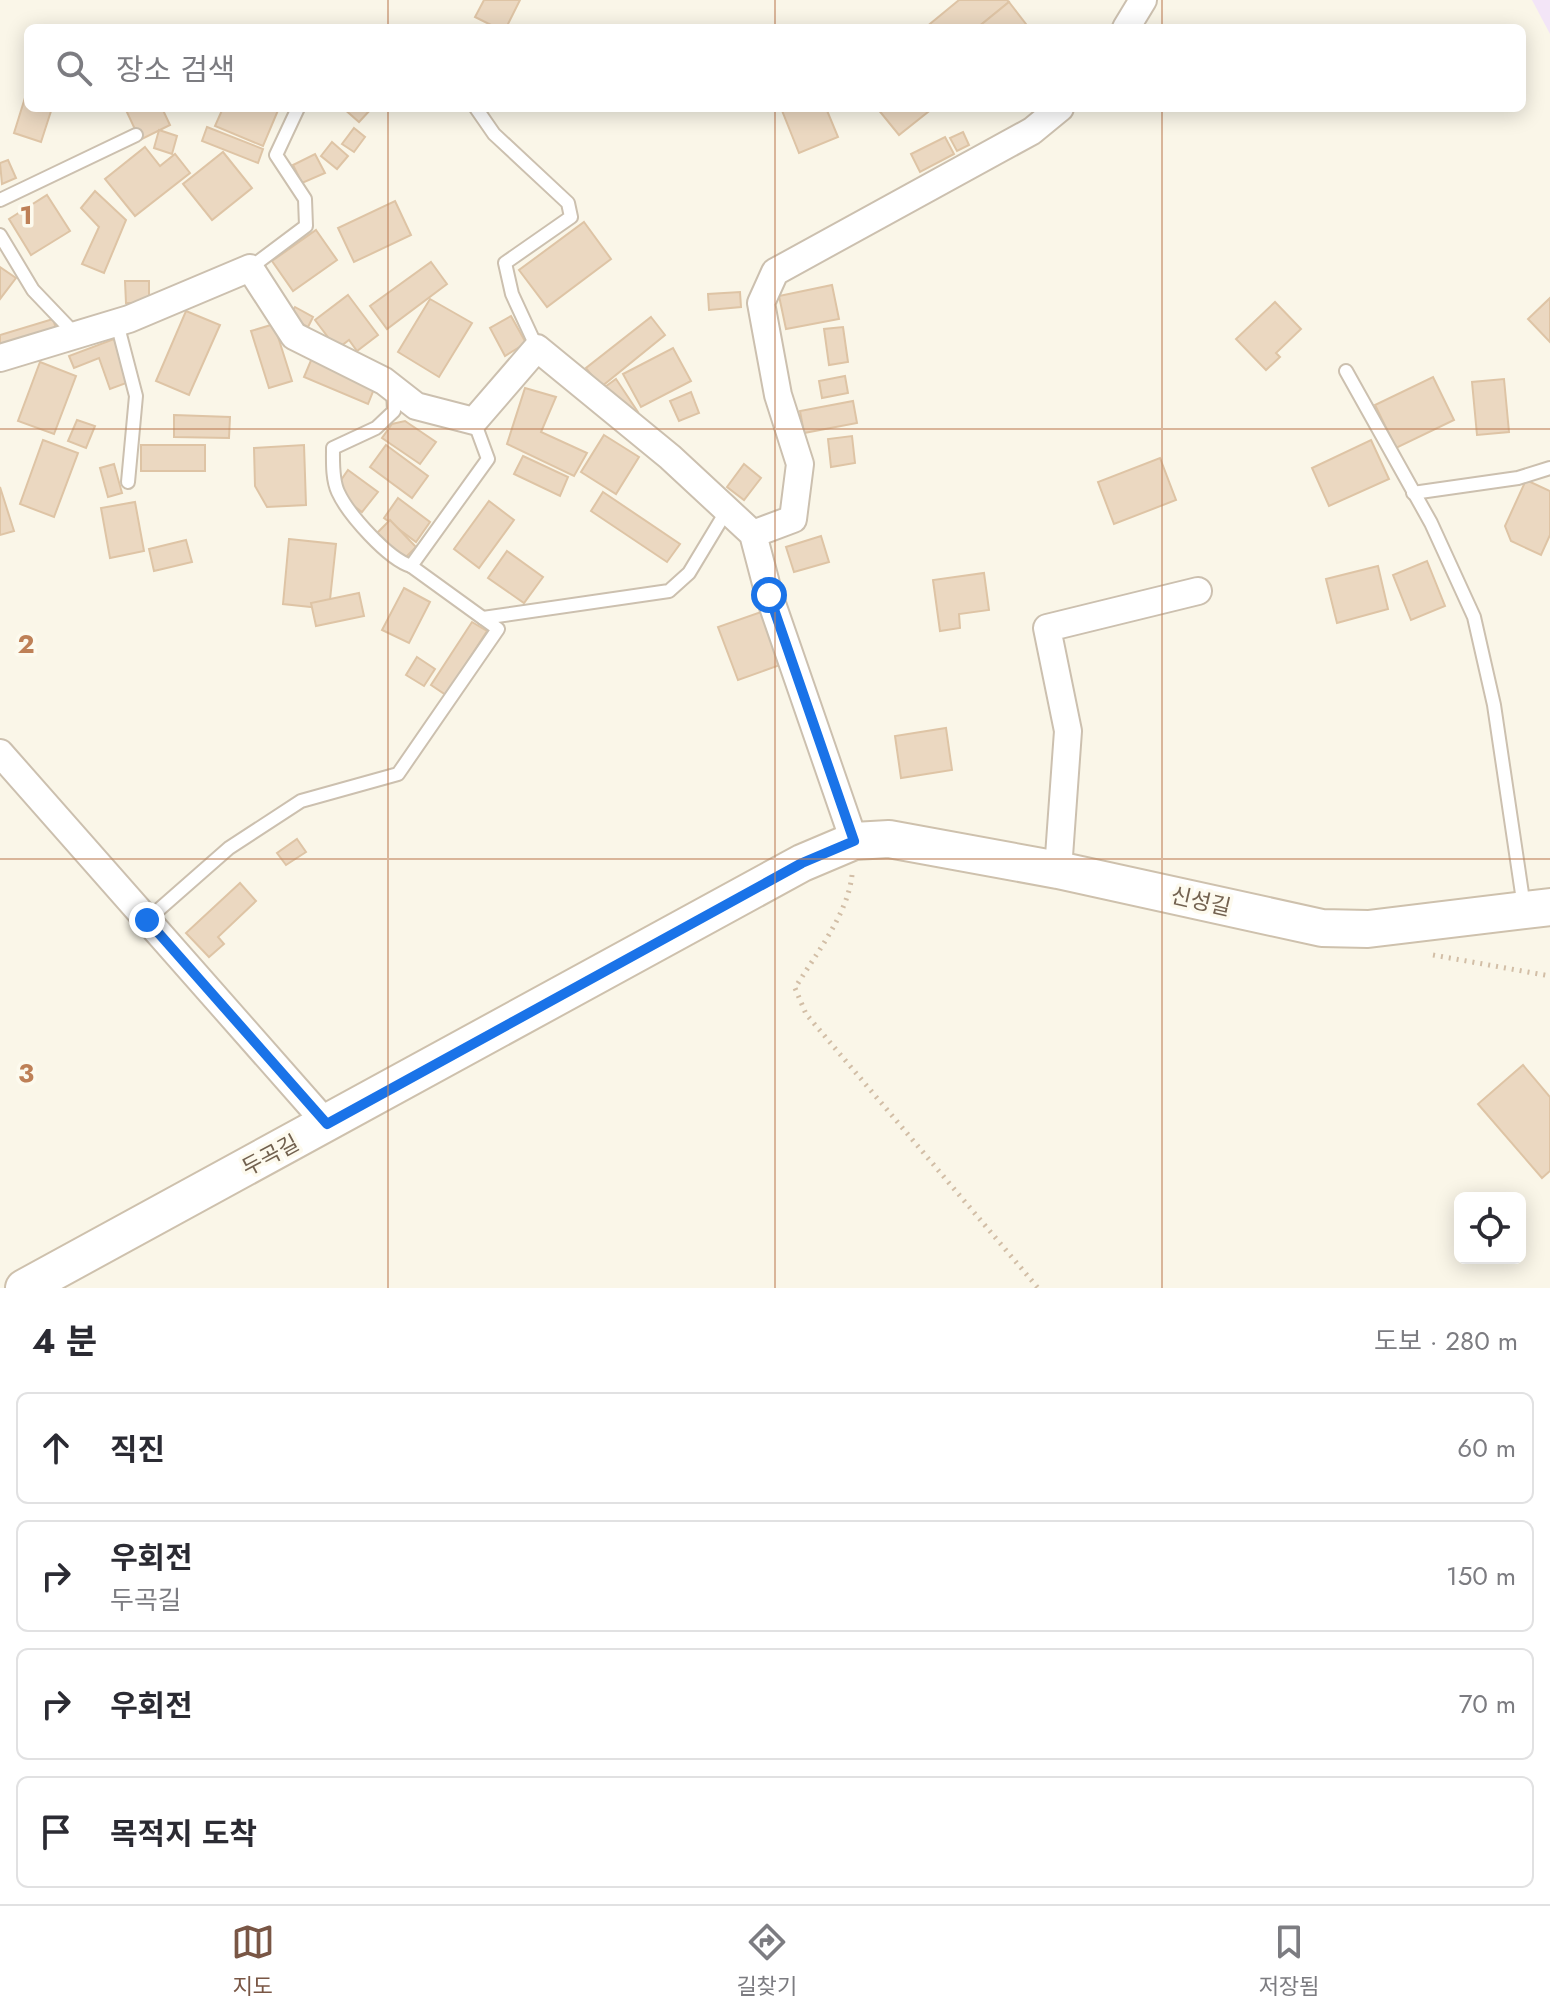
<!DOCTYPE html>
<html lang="ko">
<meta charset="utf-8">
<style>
body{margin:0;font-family:Jost,"Noto Sans KR",sans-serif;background:#f7f7f7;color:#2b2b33}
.controls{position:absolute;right:24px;bottom:24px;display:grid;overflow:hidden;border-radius:12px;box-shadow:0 4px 20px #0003}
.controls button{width:72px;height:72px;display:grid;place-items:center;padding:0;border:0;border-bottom:2px solid #e1e1e2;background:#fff;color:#2b2b33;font:40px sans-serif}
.stop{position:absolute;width:24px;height:24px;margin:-18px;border:6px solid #1a73e8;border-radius:50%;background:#fff}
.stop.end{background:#1a73e8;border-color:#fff;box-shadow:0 2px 8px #0008}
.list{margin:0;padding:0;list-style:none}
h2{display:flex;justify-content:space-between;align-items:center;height:104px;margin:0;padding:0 32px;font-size:34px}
h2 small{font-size:26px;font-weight:400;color:#7c7c81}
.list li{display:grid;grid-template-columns:52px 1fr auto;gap:24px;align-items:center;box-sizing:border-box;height:112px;margin:0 16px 16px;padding:0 16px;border:2px solid #e1e1e2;border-radius:12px}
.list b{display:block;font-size:30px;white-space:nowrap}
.list p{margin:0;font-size:26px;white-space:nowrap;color:#7c7c81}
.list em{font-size:26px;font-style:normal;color:#7c7c81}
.icon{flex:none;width:44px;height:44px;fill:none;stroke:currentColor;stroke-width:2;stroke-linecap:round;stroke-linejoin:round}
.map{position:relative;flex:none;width:1550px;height:1288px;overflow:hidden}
.search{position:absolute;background:#fff;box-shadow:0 4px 20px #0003;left:24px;right:24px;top:24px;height:88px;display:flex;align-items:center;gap:20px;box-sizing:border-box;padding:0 28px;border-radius:12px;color:#7c7c81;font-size:30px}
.sheet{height:616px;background:#fff}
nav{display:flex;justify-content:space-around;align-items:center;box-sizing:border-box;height:112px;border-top:2px solid #e1e1e2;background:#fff;font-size:22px;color:#7c7c81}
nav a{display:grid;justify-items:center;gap:4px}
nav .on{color:#795645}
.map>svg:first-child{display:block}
</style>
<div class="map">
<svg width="1550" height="1288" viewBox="0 0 1550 1288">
<rect width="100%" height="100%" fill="#faf6e8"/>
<path fill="#f3e5f7" d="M 1532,0 L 1550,0 L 1550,34 Z"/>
<g fill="#ebd8c1" stroke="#dec4a5" stroke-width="2">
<path d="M 484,0 L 520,0 L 506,28 L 497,28 L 475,17 Z"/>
<path d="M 959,0 L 1007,0 L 1009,2 L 977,28 L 925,28 Z"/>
<path d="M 1009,2 L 1029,28 L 977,28 Z"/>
<path d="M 28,88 L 28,108 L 52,108 L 41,142 L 14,133 Z"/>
<path d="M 125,108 L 162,108 L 170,125 L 140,140 Z"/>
<path d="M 223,108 L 279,108 L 263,146 L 215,126 Z"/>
<path d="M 343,108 L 372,108 L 359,122 Z"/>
<path d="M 781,108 L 826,108 L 838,137 L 799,153 Z"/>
<path d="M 877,108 L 933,108 L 899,135 Z"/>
<path d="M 207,127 L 263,149 L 258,163 L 202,141 Z"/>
<path d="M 354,128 L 365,137 L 354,152 L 342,144 Z"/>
<path d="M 159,130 L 177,136 L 172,154 L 154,148 Z"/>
<path d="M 963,132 L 969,145 L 957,151 L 950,138 Z"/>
<path d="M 945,137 L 954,154 L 920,172 L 911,154 Z"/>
<path d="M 332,142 L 348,156 L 337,169 L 321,156 Z"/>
<path d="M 145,147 L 160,166 L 175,154 L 190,173 L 135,216 L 105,179 Z"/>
<path d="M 223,152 L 252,188 L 212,220 L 183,184 Z"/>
<path d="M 315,154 L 325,173 L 302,183 L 293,165 Z"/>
<path d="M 8,160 L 16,178 L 2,184 L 0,163 Z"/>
<path d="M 95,191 L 126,220 L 104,273 L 82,264 L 99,227 L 81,208 Z"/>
<path d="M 47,195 L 70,231 L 31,255 L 9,219 Z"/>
<path d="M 395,201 L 411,235 L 354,262 L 338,228 Z"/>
<path d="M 584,222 L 611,259 L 547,307 L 519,270 Z"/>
<path d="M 316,230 L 337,260 L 293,291 L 272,261 Z"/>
<path d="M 431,262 L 447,284 L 387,329 L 370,306 Z"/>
<path d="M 0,267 L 16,278 L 0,299 Z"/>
<path d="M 125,281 L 149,281 L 149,303 L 126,303 Z"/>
<path d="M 832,285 L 839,319 L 786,329 L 779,296 Z"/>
<path d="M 740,292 L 741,307 L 709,310 L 708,294 Z"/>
<path d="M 348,295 L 378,335 L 357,351 L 349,340 L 337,349 L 315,320 Z"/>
<path d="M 1550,298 L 1550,342 L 1528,319 Z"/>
<path d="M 430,299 L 472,323 L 439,377 L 398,352 Z"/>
<path d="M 1275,302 L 1301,329 L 1276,353 L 1280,357 L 1266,370 L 1236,339 Z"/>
<path d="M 295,307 L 313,317 L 308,327 L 289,316 Z"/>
<path d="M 186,311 L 220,325 L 189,395 L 156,381 Z"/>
<path d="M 511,316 L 526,343 L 505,356 L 490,328 Z"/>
<path d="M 651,317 L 665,335 L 601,387 L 586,368 Z"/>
<path d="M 53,319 L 58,335 L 0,348 L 0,335 Z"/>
<path d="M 274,324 L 292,381 L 269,388 L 251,331 Z"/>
<path d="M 843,327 L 848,362 L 829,365 L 824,329 Z"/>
<path d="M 114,339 L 129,382 L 110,389 L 99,358 L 74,368 L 69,356 Z"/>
<path d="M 673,348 L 691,381 L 641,407 L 623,374 Z"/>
<path d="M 312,358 L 376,384 L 368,404 L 304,377 Z"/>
<path d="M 40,362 L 76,376 L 54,434 L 18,421 Z"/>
<path d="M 845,376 L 848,393 L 822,398 L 819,381 Z"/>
<path d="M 1433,377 L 1454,420 L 1396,448 L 1375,405 Z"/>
<path d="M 616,379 L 638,412 L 630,416 L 602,389 Z"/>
<path d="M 1504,379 L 1509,432 L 1477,435 L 1472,382 Z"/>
<path d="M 525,388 L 556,397 L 541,432 L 587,453 L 574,476 L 507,444 Z"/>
<path d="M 691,392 L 699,413 L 679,421 L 670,401 Z"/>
<path d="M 853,401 L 857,423 L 804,433 L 800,411 Z"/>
<path d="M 174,415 L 230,417 L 229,438 L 174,437 Z"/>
<path d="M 77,420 L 95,426 L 86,448 L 68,441 Z"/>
<path d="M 405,421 L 436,442 L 420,464 L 382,438 L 392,424 Z"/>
<path d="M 604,435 L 639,457 L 616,494 L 581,472 Z"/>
<path d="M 852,436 L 855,463 L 831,467 L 828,439 Z"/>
<path d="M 43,440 L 78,453 L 54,517 L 20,504 Z"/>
<path d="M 1371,440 L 1389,479 L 1329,506 L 1312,468 Z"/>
<rect x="141" y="445" width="64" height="26"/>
<path d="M 304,445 L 306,505 L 267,507 L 255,486 L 254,448 Z"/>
<path d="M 386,445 L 428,476 L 412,498 L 370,467 Z"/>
<path d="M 523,456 L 568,477 L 560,496 L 514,474 Z"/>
<path d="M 1160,458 L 1176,500 L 1114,524 L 1098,482 Z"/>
<path d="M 114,464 L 122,493 L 108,497 L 100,468 Z"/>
<path d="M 744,464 L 761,478 L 744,500 L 727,487 Z"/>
<path d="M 348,470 L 378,492 L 362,512 L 343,498 L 339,483 Z"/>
<path d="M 1526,480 L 1550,491 L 1550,535 L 1541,555 L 1511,541 L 1505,526 Z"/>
<path d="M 0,487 L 14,531 L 0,535 Z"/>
<path d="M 603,492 L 680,544 L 667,562 L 591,511 Z"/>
<path d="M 398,498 L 430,522 L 416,542 L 384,518 Z"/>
<path d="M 489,501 L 514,520 L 479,568 L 454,549 Z"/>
<path d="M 135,502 L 144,551 L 110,558 L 101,508 Z"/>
<path d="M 390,520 L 416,547 L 403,560 L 377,533 Z"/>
<path d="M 821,536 L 829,562 L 794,572 L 786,547 Z"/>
<path d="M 289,539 L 336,544 L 329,609 L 283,604 Z"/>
<path d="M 186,540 L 192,562 L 154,571 L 149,549 Z"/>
<path d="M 507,551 L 543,577 L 524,603 L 488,578 Z"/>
<path d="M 1427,561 L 1445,606 L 1411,620 L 1393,575 Z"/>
<path d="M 1378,566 L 1388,609 L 1337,623 L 1326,579 Z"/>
<path d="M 984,573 L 989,610 L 959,614 L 960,628 L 940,631 L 933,580 Z"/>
<path d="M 404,588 L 430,602 L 409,643 L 382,630 Z"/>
<path d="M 359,593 L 364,616 L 316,626 L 311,603 Z"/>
<path d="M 761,612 L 780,665 L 738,680 L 718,627 Z"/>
<path d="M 472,622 L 487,631 L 446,695 L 431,685 Z"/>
<path d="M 417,657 L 435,669 L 424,686 L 406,675 Z"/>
<path d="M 946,728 L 952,770 L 901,778 L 895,736 Z"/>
<path d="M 297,839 L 306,852 L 286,865 L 277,853 Z"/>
<path d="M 240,883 L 256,901 L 218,937 L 224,944 L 209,957 L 186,933 Z"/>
<path d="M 1523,1065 L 1550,1097 L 1550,1171 L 1542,1178 L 1478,1104 Z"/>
</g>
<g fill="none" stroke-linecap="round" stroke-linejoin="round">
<g stroke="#ccc0af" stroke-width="16">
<g id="lane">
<path d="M 476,108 L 494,134 L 568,203 L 571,217 L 505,263 L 512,294 L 537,348"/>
<path d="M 0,200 L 136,135"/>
<path d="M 0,235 L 33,290 L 76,335"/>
<path d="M 250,268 L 306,226 L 305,199 L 276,155 L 298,108"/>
<path d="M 117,323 L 136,396 L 128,482"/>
<path d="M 1346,371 L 1431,523 L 1474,617 L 1494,705 L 1524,907"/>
<path d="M 393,390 L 394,411 L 376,428 L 333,448 C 333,461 332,479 338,492 C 348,514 388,559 411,566"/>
<path d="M 1413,493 L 1518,478 L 1550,468"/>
<path d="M 483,618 L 669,591 L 689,573 L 727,510"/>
<path d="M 147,920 L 229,848 L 301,801 L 398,774 L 498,629 L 411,566 L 488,459 L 474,421"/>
</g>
</g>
<g stroke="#ccc0af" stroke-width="30">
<g id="street">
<path d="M 1126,28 L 1143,0"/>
<path d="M 0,358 L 129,319 L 250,268 L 294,336 L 384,381 L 416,406 L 474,421 L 537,348 L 670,457 L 753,534 L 769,595 L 854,841"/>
<path d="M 753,534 L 793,519 L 800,464 L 778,395 L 761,303 L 775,272 L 1032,131 L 1060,108"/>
<path d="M 0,753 L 327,1124"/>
<path d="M 1058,870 L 1068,731 L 1047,628 L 1198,591"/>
</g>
</g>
<g stroke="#cec1ad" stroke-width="40">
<path id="secondary" d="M 24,1288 L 802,863 L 854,841 L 889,839 L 1058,870 L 1322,928 L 1368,929 L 1550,907"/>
</g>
<g stroke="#d2bea6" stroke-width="5" stroke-dasharray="2 6" stroke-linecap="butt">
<path d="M 852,875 C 848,914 815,955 795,988 L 806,1014 L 1038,1288"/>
<path d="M 1433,955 L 1550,976"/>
</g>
<use href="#lane" stroke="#fff" stroke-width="12"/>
<use href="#street" stroke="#fff" stroke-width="26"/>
<use href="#secondary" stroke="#fff" stroke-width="36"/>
</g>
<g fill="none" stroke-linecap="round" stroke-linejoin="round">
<path stroke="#1a73e8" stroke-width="10" d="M 147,920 L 327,1124 L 802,863 L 854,841 L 769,595"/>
</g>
<path fill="none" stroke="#be8057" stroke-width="2" stroke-opacity="0.55" d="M 388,0 L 388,28M 775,0 L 775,28M 1162,0 L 1162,28M 388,108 L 388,1288M 775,108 L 775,1288M 1162,108 L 1162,1288M 0,429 L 1550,429M 0,859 L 1550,859"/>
<g text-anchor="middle" stroke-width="7" stroke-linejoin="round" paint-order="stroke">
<g font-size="22" fill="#72614f" stroke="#fdfaee">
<text transform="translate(1201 901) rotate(13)" y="8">신성길</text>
<text transform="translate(270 1155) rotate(-28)" y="8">두곡길</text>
</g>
</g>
<g font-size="26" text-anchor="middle" font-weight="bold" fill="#be8057" stroke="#fdfaee" stroke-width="7" stroke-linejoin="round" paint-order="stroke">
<text x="26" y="224">1</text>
<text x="26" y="653">2</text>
<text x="26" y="1082">3</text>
</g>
</svg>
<div class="controls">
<button><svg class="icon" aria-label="locate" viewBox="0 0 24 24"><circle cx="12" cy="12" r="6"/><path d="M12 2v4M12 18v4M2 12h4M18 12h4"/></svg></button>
</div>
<div class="stop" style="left:769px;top:595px"></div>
<div class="stop end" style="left:147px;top:920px"></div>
<div class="search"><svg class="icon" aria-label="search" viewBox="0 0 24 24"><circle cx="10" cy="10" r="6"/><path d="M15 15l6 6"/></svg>장소 검색</div>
</div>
<section class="sheet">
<h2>4 분<small>도보 · 280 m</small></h2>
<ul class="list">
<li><svg class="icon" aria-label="ahead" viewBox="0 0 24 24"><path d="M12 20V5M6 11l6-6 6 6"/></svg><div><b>직진</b></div><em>60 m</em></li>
<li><svg class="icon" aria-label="right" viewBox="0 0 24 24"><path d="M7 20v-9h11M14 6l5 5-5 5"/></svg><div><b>우회전</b><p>두곡길</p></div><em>150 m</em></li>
<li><svg class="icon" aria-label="right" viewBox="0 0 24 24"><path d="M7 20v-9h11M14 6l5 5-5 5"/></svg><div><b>우회전</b></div><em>70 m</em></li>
<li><svg class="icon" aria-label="arrive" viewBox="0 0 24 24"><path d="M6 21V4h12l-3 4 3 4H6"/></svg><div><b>목적지 도착</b></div></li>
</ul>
</section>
<nav>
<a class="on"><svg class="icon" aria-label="map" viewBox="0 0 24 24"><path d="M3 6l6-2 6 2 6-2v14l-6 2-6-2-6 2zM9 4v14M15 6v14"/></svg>지도</a>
<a><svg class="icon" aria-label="directions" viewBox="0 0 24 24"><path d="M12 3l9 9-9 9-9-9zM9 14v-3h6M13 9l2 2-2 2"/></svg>길찾기</a>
<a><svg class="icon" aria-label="saved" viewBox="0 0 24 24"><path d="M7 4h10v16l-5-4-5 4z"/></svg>저장됨</a>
</nav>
